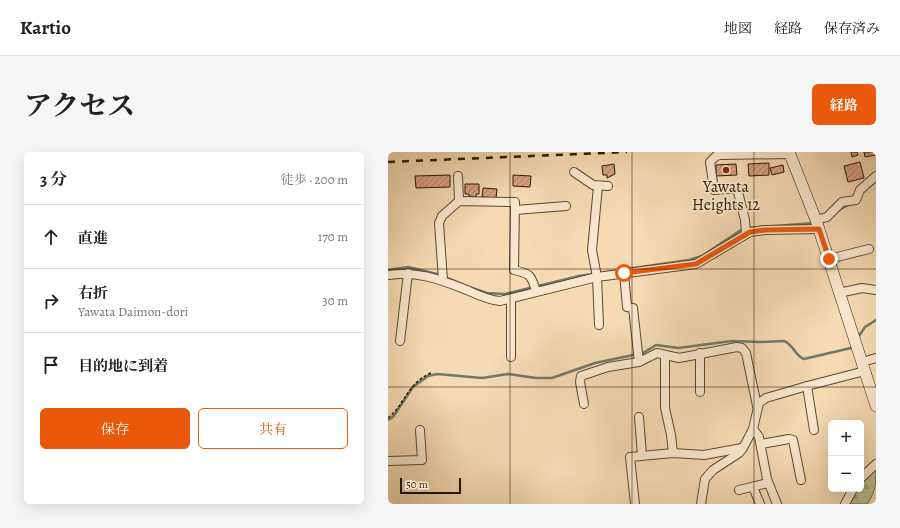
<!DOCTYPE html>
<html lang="ja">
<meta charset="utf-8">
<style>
body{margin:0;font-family:Alegreya,"Noto Serif JP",serif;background:#f6f6f6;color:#202124}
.controls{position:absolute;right:12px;bottom:12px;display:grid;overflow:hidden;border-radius:6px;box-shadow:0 4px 16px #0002}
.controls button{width:36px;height:36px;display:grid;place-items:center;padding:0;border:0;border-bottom:1px solid #e0e0e0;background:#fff;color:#202124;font:20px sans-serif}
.scale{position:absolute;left:12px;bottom:10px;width:61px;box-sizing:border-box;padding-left:4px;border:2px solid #281802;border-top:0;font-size:11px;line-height:14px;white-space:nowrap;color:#281802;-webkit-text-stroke:3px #f8e7ce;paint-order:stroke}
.stop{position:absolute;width:12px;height:12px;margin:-9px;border:3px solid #ea580c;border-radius:50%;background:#fff}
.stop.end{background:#ea580c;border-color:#fff;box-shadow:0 1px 4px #0008}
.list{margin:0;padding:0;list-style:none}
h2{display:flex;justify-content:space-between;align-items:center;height:52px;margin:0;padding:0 16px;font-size:17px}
h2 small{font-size:13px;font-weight:400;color:#757577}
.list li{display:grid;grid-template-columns:26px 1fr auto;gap:12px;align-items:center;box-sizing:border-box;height:64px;padding:0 16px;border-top:1px solid #e0e0e0}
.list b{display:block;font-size:15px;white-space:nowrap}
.list p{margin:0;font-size:13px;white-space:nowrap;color:#757577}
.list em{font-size:13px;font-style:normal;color:#757577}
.actions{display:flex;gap:8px;padding:12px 16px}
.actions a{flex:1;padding:9px 0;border:1px solid #ea580c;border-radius:6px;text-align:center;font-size:14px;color:#ea580c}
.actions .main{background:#ea580c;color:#fff}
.icon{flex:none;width:22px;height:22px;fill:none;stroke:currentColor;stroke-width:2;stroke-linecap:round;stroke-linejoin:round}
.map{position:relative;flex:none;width:488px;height:352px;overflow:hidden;border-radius:6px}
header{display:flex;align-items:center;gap:24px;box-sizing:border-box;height:56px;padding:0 20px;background:#fff;border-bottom:1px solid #e0e0e0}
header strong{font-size:19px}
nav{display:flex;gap:22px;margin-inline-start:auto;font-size:14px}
.intro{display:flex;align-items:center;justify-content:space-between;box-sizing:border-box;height:96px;padding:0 24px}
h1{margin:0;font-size:28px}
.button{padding:10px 18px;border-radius:6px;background:#ea580c;color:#fff;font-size:14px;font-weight:700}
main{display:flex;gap:24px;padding:0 24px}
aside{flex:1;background:#fff;border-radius:6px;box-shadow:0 4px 16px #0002}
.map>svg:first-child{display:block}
</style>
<header>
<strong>Kartio</strong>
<nav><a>地図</a><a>経路</a><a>保存済み</a></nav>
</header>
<div class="intro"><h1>アクセス</h1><a class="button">経路</a></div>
<main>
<aside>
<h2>3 分<small>徒歩 · 200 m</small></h2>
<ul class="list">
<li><svg class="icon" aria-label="ahead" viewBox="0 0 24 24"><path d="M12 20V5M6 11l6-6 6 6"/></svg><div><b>直進</b></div><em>170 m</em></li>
<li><svg class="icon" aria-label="right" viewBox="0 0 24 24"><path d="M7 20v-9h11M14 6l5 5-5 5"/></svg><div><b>右折</b><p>Yawata Daimon-dori</p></div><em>30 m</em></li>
<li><svg class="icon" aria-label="arrive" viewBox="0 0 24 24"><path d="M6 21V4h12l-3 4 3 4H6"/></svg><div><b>目的地に到着</b></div></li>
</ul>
<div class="actions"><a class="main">保存</a><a>共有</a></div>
</aside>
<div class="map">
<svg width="488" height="352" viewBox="0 0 488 352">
<defs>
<pattern id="forest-firs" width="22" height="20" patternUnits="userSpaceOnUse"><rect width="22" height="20" fill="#b9c08f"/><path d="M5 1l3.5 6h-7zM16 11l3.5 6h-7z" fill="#9fa47a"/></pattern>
<pattern id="building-hatch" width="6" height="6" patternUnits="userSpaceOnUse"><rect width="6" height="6" fill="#daa182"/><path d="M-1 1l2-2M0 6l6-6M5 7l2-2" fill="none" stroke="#b18268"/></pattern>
</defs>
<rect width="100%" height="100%" fill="#f5dab3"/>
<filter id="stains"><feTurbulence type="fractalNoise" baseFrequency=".005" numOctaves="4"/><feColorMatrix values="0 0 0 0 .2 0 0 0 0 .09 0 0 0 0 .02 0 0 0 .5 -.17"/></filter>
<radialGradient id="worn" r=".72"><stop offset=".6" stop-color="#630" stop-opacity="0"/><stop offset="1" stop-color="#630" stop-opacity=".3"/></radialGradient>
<path fill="url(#forest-firs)" stroke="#706c48" d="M 488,315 C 488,332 488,339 479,352 L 460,352 L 469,337 L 473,337 L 473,331 Z"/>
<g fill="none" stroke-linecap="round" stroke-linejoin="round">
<g stroke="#6e7a69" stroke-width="2.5">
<path d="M 451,58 L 460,53"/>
<path d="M 360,76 L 426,71"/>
<path d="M 0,118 L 20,115 L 53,123"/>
<path d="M 57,125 L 71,131"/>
<path d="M 81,135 L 99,141 L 117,142 L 191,124 L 301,108 L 314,104 L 353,78"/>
<path d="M 469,187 L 477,175 L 488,168"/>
<path d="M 0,268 L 5,265 L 25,235 L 40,224 L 49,222 L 94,226 L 120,222 L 148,226 L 164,226 L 207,211 L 255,201 L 268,193 L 290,196 L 344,189 L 373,190 L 396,189 C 405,192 407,204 416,207 L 463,196 L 465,192"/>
</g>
</g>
<g fill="url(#building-hatch)" stroke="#281802">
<path d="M 463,0 L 469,0 L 470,3 L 464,5 Z"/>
<path d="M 476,0 L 487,0 L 488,3 L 477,5 Z"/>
<path d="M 472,10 L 476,26 L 460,30 L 456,14 Z"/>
<path d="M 381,11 L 381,23 L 361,24 L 360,12 Z"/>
<path d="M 226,12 L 227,22 L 219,26 L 219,23 L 215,23 L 214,14 Z"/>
<path d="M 348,12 L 349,23 L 328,24 L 328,13 Z"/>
<path d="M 395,13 L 396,20 L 384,23 L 382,16 Z"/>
<path d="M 62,23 L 62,35 L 28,36 L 27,24 Z"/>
<path d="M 125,23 L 143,24 L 142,35 L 125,34 Z"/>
<path d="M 77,32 L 91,32 L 91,42 L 88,42 L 88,45 L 81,44 L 81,42 L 77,42 Z"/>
<path d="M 95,36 L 109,37 L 108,46 L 94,45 Z"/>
</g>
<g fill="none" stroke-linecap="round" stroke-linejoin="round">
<g stroke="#5b482e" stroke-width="10">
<g id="street">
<path d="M 186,20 L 205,33 L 220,34"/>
<path d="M 70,24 L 71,49"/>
<path d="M 210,34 L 204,98 L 209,125 L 211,173"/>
<path d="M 127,58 L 178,54"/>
<path d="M 428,68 L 439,65 L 454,50 L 468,48 L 472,38 L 488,24"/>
<path d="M 358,82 L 357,68 L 349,36 L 326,38 L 322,10 L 328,4 L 332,3 L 402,2"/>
<path d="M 441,107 L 481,97"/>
<path d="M 236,121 L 239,155 L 245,156 L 251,210"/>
<path d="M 0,123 C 31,119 50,127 79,138 C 90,143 100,148 112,149 L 209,125 L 308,112 L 362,80 L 377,78 L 431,77"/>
<path d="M 55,128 L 51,71 L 54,64 L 71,49 L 127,50 L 126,118 C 143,122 143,123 148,139"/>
<path d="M 451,141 L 474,136 L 488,138"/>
<path d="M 12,189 L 20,121"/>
<path d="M 312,201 L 312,240"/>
<path d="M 277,203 L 277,256 L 283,283 L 285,301"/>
<path d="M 123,205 L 123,148"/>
<path d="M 474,210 L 488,206"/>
<path d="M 419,234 L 426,278"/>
<path d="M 196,252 L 192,230 L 193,224 L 220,215 L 251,210 L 269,201 L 291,206 L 349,195 L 354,196 L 358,201 L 369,254"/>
<path d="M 251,265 L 254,304"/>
<path d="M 365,277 L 371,285 L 379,327 L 389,352"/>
<path d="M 373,292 L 401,287 L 405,288 L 413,328"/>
<path d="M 0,309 L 34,308 L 32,278"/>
<path d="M 473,326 L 488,312"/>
<path d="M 365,335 L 372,352"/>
<path d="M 351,338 L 380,331"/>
<path d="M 247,352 L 242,305 L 285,301 L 316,303 L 354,296"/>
<path d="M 313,352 L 317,327 L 325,318 L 351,301 L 355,296 L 365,277 L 371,251 L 378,246 L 419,234 L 477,219"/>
<path d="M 457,352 L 465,337"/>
</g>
</g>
<g stroke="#281802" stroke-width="12">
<path id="secondary" d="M 401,0 L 428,68 L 488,254"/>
</g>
<path stroke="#281802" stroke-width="1.5" stroke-dasharray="3 2" stroke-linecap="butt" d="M 0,266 C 18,252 17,233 43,221"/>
<use href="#street" stroke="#f8e7ce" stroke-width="8"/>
<use href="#secondary" stroke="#f8e7ce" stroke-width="11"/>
<path stroke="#281802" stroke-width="2.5" stroke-dasharray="7 7" stroke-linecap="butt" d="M 0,10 L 239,0"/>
</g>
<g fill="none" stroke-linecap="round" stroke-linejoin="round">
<path stroke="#ea580c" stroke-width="5" d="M 236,121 L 308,112 L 362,80 L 377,78 L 431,77 L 441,107"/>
</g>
<path fill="none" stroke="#281802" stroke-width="1" stroke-opacity="0.55" d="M 122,0 L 122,352M 244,0 L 244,352M 366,0 L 366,352M 0,117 L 488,117M 0,235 L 488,235"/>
<circle fill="#8f2418" stroke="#f8e7ce" stroke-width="1.5" cx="338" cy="18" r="4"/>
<g text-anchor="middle" stroke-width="3.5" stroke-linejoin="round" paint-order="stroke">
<g font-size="16" fill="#281802" stroke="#f8e7ce">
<text x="338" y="40">Yawata<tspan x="338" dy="18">Heights 12</tspan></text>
</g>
</g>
<rect width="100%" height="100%" filter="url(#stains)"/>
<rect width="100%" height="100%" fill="url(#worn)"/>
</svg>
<div class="controls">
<button>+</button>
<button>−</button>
</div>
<div class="scale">50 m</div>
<div class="stop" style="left:236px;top:121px"></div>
<div class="stop end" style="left:441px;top:107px"></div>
</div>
</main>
